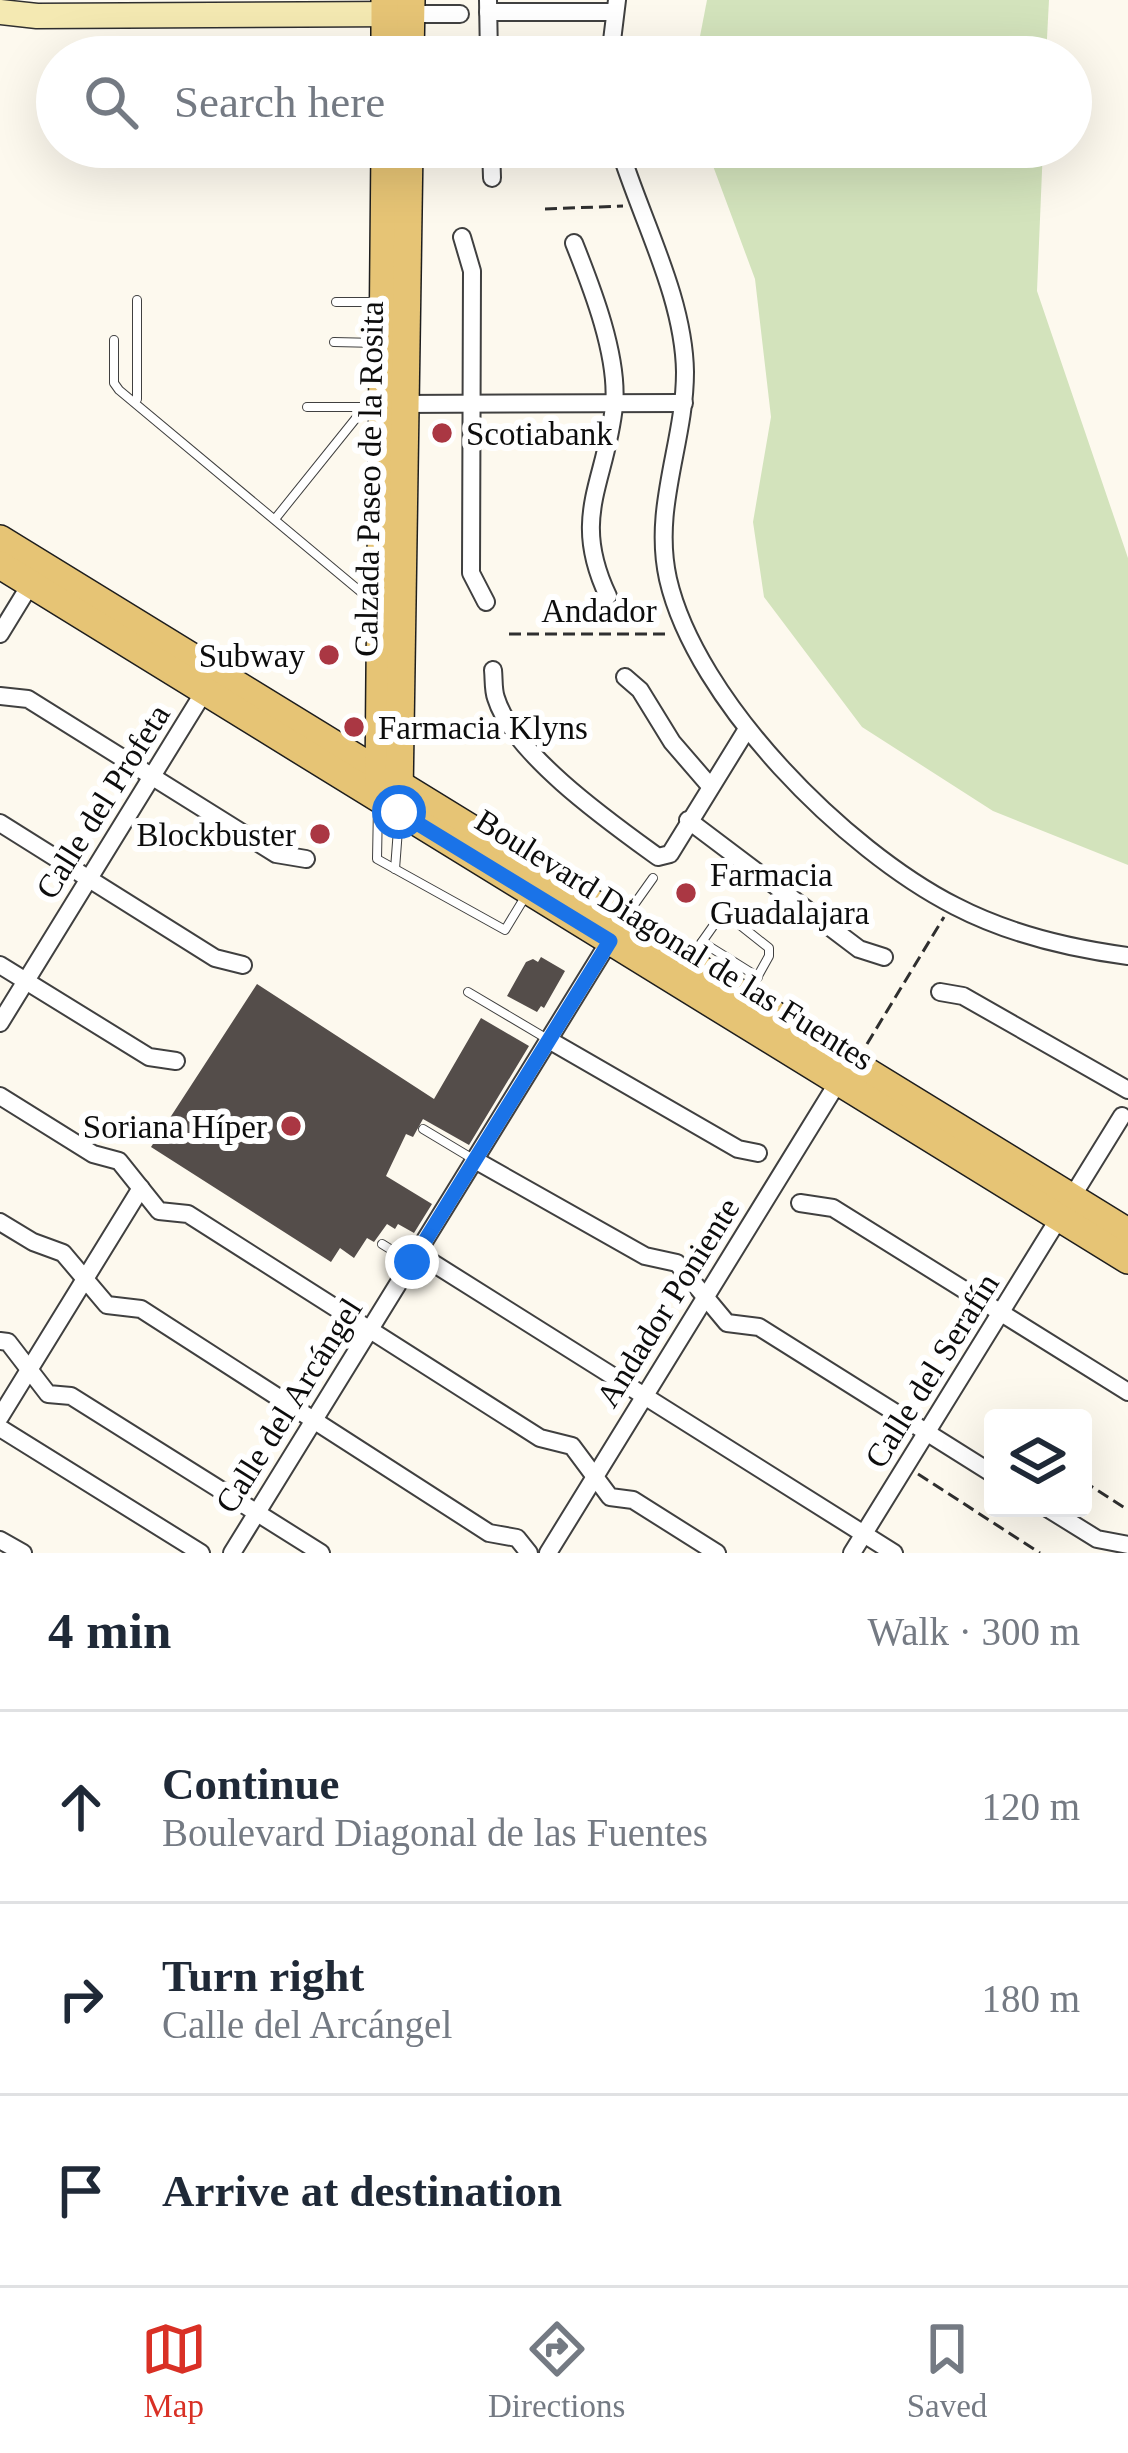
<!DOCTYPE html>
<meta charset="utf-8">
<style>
body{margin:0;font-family:Georgia,serif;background:#f2f2f3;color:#1f2937}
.controls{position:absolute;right:36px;bottom:36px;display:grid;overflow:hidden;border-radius:12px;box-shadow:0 12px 48px #0002}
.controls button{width:108px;height:108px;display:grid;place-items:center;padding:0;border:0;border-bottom:3px solid #e0e1e3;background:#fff;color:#1f2937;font:60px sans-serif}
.stop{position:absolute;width:36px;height:36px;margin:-27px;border:9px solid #1a73e8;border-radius:50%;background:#fff}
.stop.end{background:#1a73e8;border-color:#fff;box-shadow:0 3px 12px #0008}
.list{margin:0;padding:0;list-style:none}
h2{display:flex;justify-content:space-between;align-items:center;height:156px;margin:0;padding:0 48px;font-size:51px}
h2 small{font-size:39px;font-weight:400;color:#747a83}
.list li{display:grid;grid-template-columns:78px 1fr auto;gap:36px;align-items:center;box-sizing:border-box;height:192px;padding:0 48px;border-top:3px solid #e0e1e3}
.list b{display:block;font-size:45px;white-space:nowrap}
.list p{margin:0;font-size:39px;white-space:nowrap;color:#747a83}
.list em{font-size:39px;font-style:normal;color:#747a83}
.icon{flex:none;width:66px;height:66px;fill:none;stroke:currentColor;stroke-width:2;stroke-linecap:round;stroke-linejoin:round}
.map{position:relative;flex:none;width:1128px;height:1553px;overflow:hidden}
.search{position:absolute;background:#fff;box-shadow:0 12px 48px #0002;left:36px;right:36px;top:36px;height:132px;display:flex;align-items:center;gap:30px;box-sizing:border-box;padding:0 42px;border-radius:66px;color:#747a83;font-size:45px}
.sheet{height:732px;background:#fff}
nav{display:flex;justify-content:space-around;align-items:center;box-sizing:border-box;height:168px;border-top:3px solid #e0e1e3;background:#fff;font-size:33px;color:#747a83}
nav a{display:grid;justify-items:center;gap:6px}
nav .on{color:#d93025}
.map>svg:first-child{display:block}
</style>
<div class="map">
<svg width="1128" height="1553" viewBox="0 0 1128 1553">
<rect width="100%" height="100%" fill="#fdf9ee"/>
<g fill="#d3e3bc">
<path d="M 707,0 L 1049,0 L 1046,57 L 696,57 Z"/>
<path d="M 706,147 L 1043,147 L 1037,291 L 1128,558 L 1128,865 L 993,811 L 862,727 L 764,597 L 753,522 L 771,417 L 755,279 Z"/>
</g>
<g fill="#544d4a">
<path d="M 541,957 L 565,971 L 544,1008 L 541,1006 L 537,1012 L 507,996 L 526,962 L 533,959 L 538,962 Z"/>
<path d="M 257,984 L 434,1099 L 481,1018 L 529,1046 L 469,1145 L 423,1119 L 413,1137 L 406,1134 L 386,1176 L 432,1204 L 414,1233 L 398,1224 L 395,1229 L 387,1224 L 374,1242 L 367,1238 L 354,1258 L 340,1248 L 331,1262 L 151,1147 Z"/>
</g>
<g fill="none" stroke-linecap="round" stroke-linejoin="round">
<g stroke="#404040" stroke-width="10">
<g id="lane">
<path d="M 137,300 L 137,399"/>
<path d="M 336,302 L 377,302"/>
<path d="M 114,340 L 114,383 L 119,390 L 373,602"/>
<path d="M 334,342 L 377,343"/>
<path d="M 307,407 L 365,407"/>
<path d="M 275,519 L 365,407"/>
<path d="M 378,806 L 377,859 L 505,930 L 525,897"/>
<path d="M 395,869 L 399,816"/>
<path d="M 626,916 L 653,878"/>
<path d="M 702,942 L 758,977"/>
<path d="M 692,956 L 716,922 L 735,921 L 769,948 L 769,956 L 749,992"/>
<path d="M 468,992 L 549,1040"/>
<path d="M 423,1129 L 473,1159"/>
<path d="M 382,1244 L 411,1262"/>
</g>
</g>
<g stroke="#404040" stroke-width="20">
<g id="street">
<path d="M 488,0 L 489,57"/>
<path d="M 488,12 L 615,12"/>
<path d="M 411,14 L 460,14"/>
<path d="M 610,57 L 617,0"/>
<path d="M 491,147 L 492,178"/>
<path d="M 619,147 C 641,219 684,297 685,372 C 685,443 652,507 668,579 C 696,701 845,850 955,906 C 1009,934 1067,948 1128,956"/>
<path d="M 462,237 L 472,271 L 471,573 L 486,602"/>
<path d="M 574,243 C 592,288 619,357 614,406 C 606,483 570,516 608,596"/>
<path d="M 397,404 L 684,403"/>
<path d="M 0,634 L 30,585"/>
<path d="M 493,670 C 494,679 493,690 496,698 C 513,754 611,823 658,857 L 670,854 L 747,729"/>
<path d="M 625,677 L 640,690 L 672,742 L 710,786"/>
<path d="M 0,696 L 28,699 L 276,854 L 306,859"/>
<path d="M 688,820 L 859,949 L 884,957"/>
<path d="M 0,823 L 215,958 L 243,965"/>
<path d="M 0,965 L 149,1057 L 176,1061"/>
<path d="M 940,992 L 963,996 L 1128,1090"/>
<path d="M 0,1023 L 207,687"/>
<path d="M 549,1040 L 738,1149 L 758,1153"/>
<path d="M 0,1096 L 93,1154 L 119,1161 L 159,1211 L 188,1214 L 540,1438 L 572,1446 L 610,1497 L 633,1500 L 717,1553"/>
<path d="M 475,1160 L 645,1256 L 677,1263 L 727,1323 L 759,1327 L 993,1474"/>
<path d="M 800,1203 L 833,1208 L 1128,1392"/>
<path d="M 0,1222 L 33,1242 L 63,1253 L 107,1305 L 141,1309 L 489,1533 L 517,1538 L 529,1553"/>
<path d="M 417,1253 L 894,1553"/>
<path d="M 0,1341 L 8,1342 L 48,1394 L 71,1396 L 321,1553"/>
<path d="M 0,1417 L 141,1188"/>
<path d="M 0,1428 L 201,1553"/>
<path d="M 1047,1508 L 1097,1539 L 1128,1545"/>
<path d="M 0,1540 L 23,1553"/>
<path d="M 232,1553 L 612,937"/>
<path d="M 548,1553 L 838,1082"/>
<path d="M 852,1553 L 1122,1116"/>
</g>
</g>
<g stroke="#2f2f2f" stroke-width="27">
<path id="secondary" d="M 0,12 L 37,16 L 399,14"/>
</g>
<g stroke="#1e1e1e" stroke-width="30">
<g id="primary">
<path d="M 385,57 L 385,0"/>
<path d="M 410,57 L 411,0"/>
<path d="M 0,539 L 1128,1232"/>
<path d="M 0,565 L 1128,1260"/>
<path d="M 379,783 L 385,147"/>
<path d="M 399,796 L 409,147"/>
</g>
</g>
<g stroke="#2f2f2f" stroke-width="3" stroke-dasharray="12 6" stroke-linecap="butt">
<path d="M 545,209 L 623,206"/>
<path d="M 509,634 L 669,634"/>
<path d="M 867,1044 L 944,917"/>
<path d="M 918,1474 L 1040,1553"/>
<path d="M 1083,1481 L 1128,1510"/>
</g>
<use href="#lane" stroke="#fff" stroke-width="8"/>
<use href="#street" stroke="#fff" stroke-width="16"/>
<use href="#secondary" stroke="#f4e9b2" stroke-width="24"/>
<use href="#primary" stroke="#e6c475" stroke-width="27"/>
</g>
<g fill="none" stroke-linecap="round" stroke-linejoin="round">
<path stroke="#1a73e8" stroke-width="15" d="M 399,812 L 610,941 L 412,1262"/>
</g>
<g fill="#aa3743" stroke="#fff" stroke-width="4.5">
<circle cx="442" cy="433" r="12"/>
<circle cx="329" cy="655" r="12"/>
<circle cx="354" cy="727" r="12"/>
<circle cx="320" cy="834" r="12"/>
<circle cx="686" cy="893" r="12"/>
<circle cx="291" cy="1126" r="12"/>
</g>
<g text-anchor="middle" stroke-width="12" stroke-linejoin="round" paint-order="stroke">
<g font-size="33" fill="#0d0d0d" stroke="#fff" text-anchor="start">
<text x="466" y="445">Scotiabank</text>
<text x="305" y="667" text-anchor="end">Subway</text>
<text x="378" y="739">Farmacia Klyns</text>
<text x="296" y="846" text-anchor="end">Blockbuster</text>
<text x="710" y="886">Farmacia<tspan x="710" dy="38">Guadalajara</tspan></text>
<text x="267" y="1138" text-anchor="end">Soriana Híper</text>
</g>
<g font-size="33" fill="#0d0d0d" stroke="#fff">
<text transform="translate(368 479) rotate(-89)" y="12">Calzada Paseo de la Rosita</text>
<text x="599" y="622">Andador</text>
<text transform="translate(102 801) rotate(-58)" y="12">Calle del Profeta</text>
<text transform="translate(675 939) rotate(32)" y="12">Boulevard Diagonal de las Fuentes</text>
<text transform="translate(667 1302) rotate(-58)" y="12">Andador Poniente</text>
<text transform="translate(931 1370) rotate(-58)" y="12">Calle del Serafín</text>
<text transform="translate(288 1405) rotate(-58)" y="12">Calle del Arcángel</text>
</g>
</g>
</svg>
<div class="controls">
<button><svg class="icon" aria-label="layers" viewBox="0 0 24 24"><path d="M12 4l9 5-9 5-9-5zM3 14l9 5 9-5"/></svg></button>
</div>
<div class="stop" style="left:399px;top:812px"></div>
<div class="stop end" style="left:412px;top:1262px"></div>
<div class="search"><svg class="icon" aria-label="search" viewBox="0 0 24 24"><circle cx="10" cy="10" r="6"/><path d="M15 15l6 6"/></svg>Search here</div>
</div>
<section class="sheet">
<h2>4 min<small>Walk · 300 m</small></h2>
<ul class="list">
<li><svg class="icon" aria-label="ahead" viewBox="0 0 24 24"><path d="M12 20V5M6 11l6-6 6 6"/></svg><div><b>Continue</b><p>Boulevard Diagonal de las Fuentes</p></div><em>120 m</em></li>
<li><svg class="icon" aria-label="right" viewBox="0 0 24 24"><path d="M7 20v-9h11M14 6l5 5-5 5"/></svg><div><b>Turn right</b><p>Calle del Arcángel</p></div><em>180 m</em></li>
<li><svg class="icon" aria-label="arrive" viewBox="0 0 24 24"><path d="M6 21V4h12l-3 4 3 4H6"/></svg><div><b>Arrive at destination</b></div></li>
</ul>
</section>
<nav>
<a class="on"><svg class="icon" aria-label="map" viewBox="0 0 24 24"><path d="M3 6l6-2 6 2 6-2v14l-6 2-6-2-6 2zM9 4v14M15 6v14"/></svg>Map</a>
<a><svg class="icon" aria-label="directions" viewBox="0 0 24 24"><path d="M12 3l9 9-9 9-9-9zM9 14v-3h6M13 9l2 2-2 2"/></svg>Directions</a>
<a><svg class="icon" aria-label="saved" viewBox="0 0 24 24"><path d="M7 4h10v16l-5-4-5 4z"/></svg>Saved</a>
</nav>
